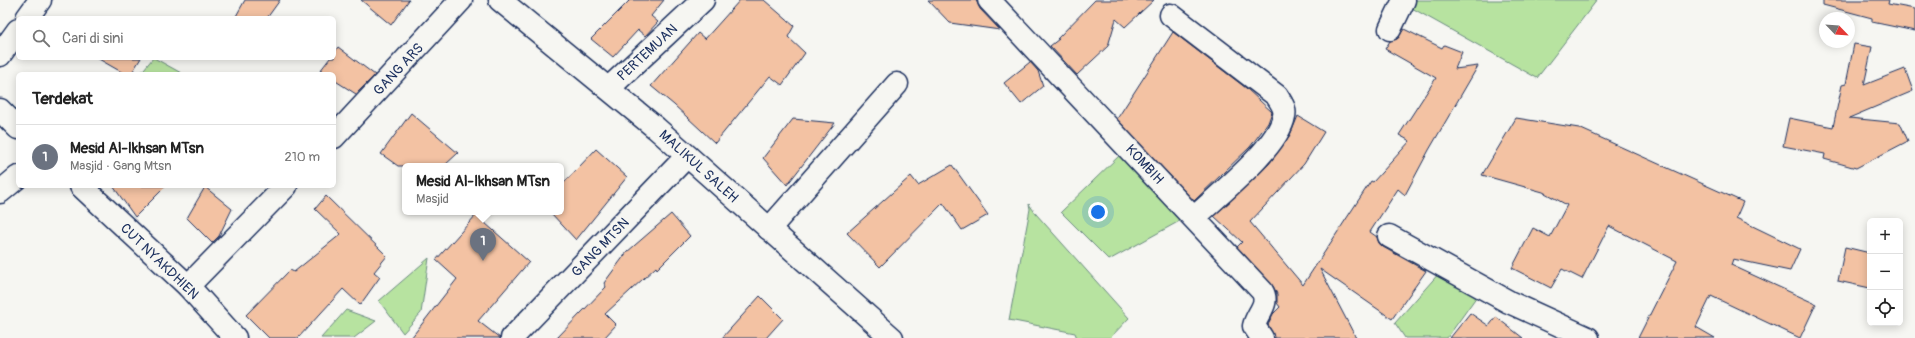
<!DOCTYPE html>
<html lang="id">
<meta charset="utf-8">
<style>
body{margin:0;font-family:Pangolin,sans-serif;background:#f6f6f6;color:#222}
.controls{position:absolute;right:12px;bottom:12px;display:grid;overflow:hidden;border-radius:6px;box-shadow:0 2px 10px #0003}
.controls button{width:36px;height:36px;display:grid;place-items:center;padding:0;border:0;border-bottom:1px solid #e0e0e0;background:#fff;color:#222;font:20px sans-serif}
.compass{position:absolute;left:1819px;top:12px;width:36px;height:36px;border-radius:50%;background:#fff;box-shadow:0 2px 10px #0003;rotate:115deg}
.you{position:absolute;left:1098px;top:212px;width:14px;height:14px;margin:-10px;border:3px solid #fff;border-radius:50%;background:#1a73e8;box-shadow:0 0 0 6px #1a73e833}
.badge{display:grid;place-items:center;width:26px;height:26px;border-radius:50%;background:#0f766e;color:#fff;font-size:13px;font-weight:700}
.pin{position:absolute;translate:-50% -33px;filter:drop-shadow(0 1px 2px #0008)}
.pin::after{content:'';position:absolute;top:21px;width:14px;height:12px;background:inherit;clip-path:polygon(0 0,100% 0,50% 100%)}
.popup{position:absolute;left:402px;top:163px;width:162px;height:52px;box-sizing:border-box;display:grid;place-content:center;border-radius:6px;background:#fff;filter:drop-shadow(0 1px 3px #0005);font-size:13px;white-space:nowrap;color:#767676}
.popup b{font-size:15px;color:#222}
.popup::after{content:'';position:absolute;left:50%;top:100%;margin-left:-8px;border:8px solid transparent;border-top-color:#fff}
.list{margin:0;padding:0;list-style:none}
h2{display:flex;justify-content:space-between;align-items:center;height:52px;margin:0;padding:0 16px;font-size:17px}
h2 small{font-size:13px;font-weight:400;color:#767676}
.list li{display:grid;grid-template-columns:26px 1fr auto;gap:12px;align-items:center;box-sizing:border-box;height:64px;padding:0 16px;border-top:1px solid #e0e0e0}
.list b{display:block;font-size:15px;white-space:nowrap}
.list p{margin:0;font-size:13px;white-space:nowrap;color:#767676}
.list em{font-size:13px;font-style:normal;color:#767676}
.icon{flex:none;width:22px;height:22px;fill:none;stroke:currentColor;stroke-width:2;stroke-linecap:round;stroke-linejoin:round}
.map{position:relative;flex:none;width:1915px;height:338px;overflow:hidden}
.search{position:absolute;background:#fff;box-shadow:0 2px 10px #0003;left:16px;top:16px;width:320px;height:44px;display:flex;align-items:center;gap:10px;box-sizing:border-box;padding:0 14px;border-radius:6px;color:#767676;font-size:15px}
.panel{position:absolute;background:#fff;box-shadow:0 2px 10px #0003;left:16px;top:72px;width:320px;height:116px;border-radius:6px}
.map>svg:first-child{display:block}
</style>
<div class="map">
<svg width="1915" height="338" viewBox="0 0 1915 338">
<rect width="100%" height="100%" fill="#f6f6f2"/>
<filter id="ink" filterUnits="userSpaceOnUse"><feTurbulence type="fractalNoise" baseFrequency=".025" numOctaves="2"/><feDisplacementMap in="SourceGraphic" scale="8" xChannelSelector="R" yChannelSelector="G"/><feConvolveMatrix kernelMatrix="1 2 1 2 8 2 1 2 1" color-interpolation-filters="sRGB"/></filter>
<g filter="url(#ink)">
<g fill="#b7e3a0" stroke="#69897f">
<path d="M 1413,0 L 1597,0 L 1537,78 L 1410,7 Z"/>
<path d="M 153,58 L 154,58 L 183,74 L 140,74 Z"/>
<path d="M 1121,154 L 1185,218 L 1109,260 L 1061,212 Z"/>
<path d="M 1029,204 L 1036,214 L 1129,318 L 1110,338 L 1077,338 L 1075,333 L 1009,320 L 1030,209 Z"/>
<path d="M 429,258 L 421,313 L 403,333 L 379,301 Z"/>
<path d="M 1440,272 L 1477,296 L 1447,338 L 1405,338 L 1395,323 Z"/>
<path d="M 346,310 L 376,321 L 354,338 L 321,338 Z"/>
</g>
<g fill="#f3c2a3" stroke="#1b2f5e">
<path d="M 245,0 L 280,0 L 267,18 L 235,18 Z"/>
<path d="M 361,0 L 409,0 L 391,25 Z"/>
<path d="M 630,0 L 664,0 L 651,16 L 658,22 L 645,36 L 638,30 L 613,57 L 591,39 Z"/>
<path d="M 740,0 L 764,0 L 794,26 L 788,37 L 805,53 L 782,85 L 770,76 L 715,143 L 674,105 L 651,86 L 698,33 L 705,39 Z"/>
<path d="M 928,0 L 976,0 L 980,9 L 1000,30 L 950,23 Z"/>
<path d="M 1095,0 L 1154,0 L 1125,27 L 1116,19 L 1108,46 L 1077,75 L 1050,46 L 1059,39 L 1057,39 Z"/>
<path d="M 1823,0 L 1889,0 L 1888,4 L 1915,9 L 1915,31 L 1872,22 L 1872,18 L 1823,5 Z"/>
<path d="M 1404,29 L 1442,48 L 1444,45 L 1462,52 L 1455,69 L 1478,66 L 1429,150 L 1405,195 L 1398,189 L 1370,232 L 1377,237 L 1379,243 L 1383,247 L 1426,271 L 1392,319 L 1320,269 L 1356,338 L 1274,338 L 1268,324 L 1273,314 L 1280,307 L 1277,303 L 1277,294 L 1273,286 L 1237,247 L 1242,242 L 1214,216 L 1269,164 L 1290,135 L 1298,116 L 1324,132 L 1304,164 L 1250,222 L 1303,285 L 1371,181 L 1373,182 L 1410,141 L 1399,135 L 1436,78 L 1385,49 L 1390,41 L 1397,39 Z"/>
<path d="M 1173,32 L 1246,88 L 1272,112 L 1268,123 L 1250,147 L 1194,201 L 1117,119 Z"/>
<path d="M 1854,44 L 1872,47 L 1864,85 L 1905,69 L 1913,91 L 1849,118 L 1900,123 L 1908,141 L 1856,168 L 1824,159 L 1825,154 L 1783,146 L 1789,118 L 1833,127 L 1842,85 L 1846,84 Z"/>
<path d="M 338,47 L 375,75 L 356,94 L 334,80 L 334,74 L 325,74 L 320,71 L 330,58 L 334,58 L 334,53 Z"/>
<path d="M 97,58 L 141,58 L 131,74 L 125,74 Z"/>
<path d="M 1030,62 L 1038,71 L 1043,86 L 1021,104 L 1004,83 Z"/>
<path d="M 411,113 L 458,153 L 444,166 L 398,166 L 381,154 Z"/>
<path d="M 1516,118 L 1579,128 L 1743,202 L 1736,218 L 1800,249 L 1790,271 L 1733,259 L 1731,265 L 1816,304 L 1800,338 L 1711,296 L 1696,327 L 1715,338 L 1638,338 L 1677,261 L 1609,226 L 1582,279 L 1562,269 L 1551,288 L 1512,268 L 1533,228 L 1550,237 L 1567,205 L 1543,192 L 1482,175 Z"/>
<path d="M 793,119 L 835,123 L 787,185 L 763,158 Z"/>
<path d="M 596,149 L 627,177 L 576,240 L 550,212 L 561,212 L 561,186 Z"/>
<path d="M 952,165 L 988,215 L 962,230 L 943,203 L 880,267 L 847,233 L 911,176 L 918,185 Z"/>
<path d="M 113,186 L 166,186 L 135,217 Z"/>
<path d="M 205,187 L 232,209 L 219,236 L 212,243 L 187,218 Z"/>
<path d="M 326,196 L 387,256 L 374,272 L 380,277 L 360,305 L 343,289 L 298,338 L 269,338 L 246,315 L 290,270 L 294,272 L 341,234 L 315,209 Z"/>
<path d="M 671,214 L 690,236 L 657,269 L 656,267 L 605,314 L 616,325 L 604,338 L 557,338 L 606,287 L 604,283 L 627,252 Z"/>
<path d="M 476,215 L 529,262 L 478,321 L 500,338 L 411,338 L 457,279 L 436,260 Z"/>
<path d="M 1845,247 L 1870,253 L 1870,288 L 1838,281 Z"/>
<path d="M 760,296 L 783,319 L 766,338 L 722,338 Z"/>
<path d="M 1470,313 L 1489,326 L 1496,317 L 1523,338 L 1450,338 Z"/>
</g>
<g fill="none" stroke-linecap="round" stroke-linejoin="round">
<g stroke="#1b2f5e" stroke-width="25">
<g id="street">
<path d="M 500,0 L 656,128 L 892,338"/>
<path d="M 989,0 L 1262,291 C 1270,304 1257,313 1254,326 L 1262,338"/>
<path d="M 1171,15 L 1277,96 C 1281,103 1286,108 1284,116 C 1279,147 1218,195 1195,217"/>
<path d="M 27,18 L 40,0"/>
<path d="M 1390,29 L 1404,0"/>
<path d="M 0,55 L 18,30"/>
<path d="M 609,88 L 703,0"/>
<path d="M 0,110 L 18,128"/>
<path d="M 334,137 L 461,0"/>
<path d="M 81,186 L 188,286 L 235,338"/>
<path d="M 0,192 L 18,177"/>
<path d="M 769,229 L 897,84"/>
<path d="M 1389,236 L 1509,302 L 1588,338"/>
<path d="M 188,286 L 286,186"/>
<path d="M 512,338 L 687,156"/>
</g>
</g>
<use href="#street" stroke="#f6f6f2" stroke-width="22"/>
</g>
</g>
<g text-anchor="middle" stroke-width="3" stroke-linejoin="round" paint-order="stroke">
<g font-size="14" fill="#1b2f5e" stroke="#f6f6f2">
<text transform="translate(647 52) rotate(-43)" y="5">PERTEMUAN</text>
<text transform="translate(398 69) rotate(-47)" y="5">GANG ARS</text>
<text transform="translate(1145 164) rotate(47)" y="5">KOMBIH</text>
<text transform="translate(699 166) rotate(42)" y="5">MALIKUL SALEH</text>
<text transform="translate(600 247) rotate(-46)" y="5">GANG MTSN</text>
<text transform="translate(160 261) rotate(44)" y="5">CUT NYAKDHIEN</text>
</g>
</g>
</svg>
<div class="controls">
<button>+</button>
<button>−</button>
<button><svg class="icon" aria-label="locate" viewBox="0 0 24 24"><circle cx="12" cy="12" r="6"/><path d="M12 2v4M12 18v4M2 12h4M18 12h4"/></svg></button>
</div>
<svg class="compass" viewBox="-18 -18 36 36"><path d="M0-13l5 13h-10z" fill="#e53935"/><path d="M0 13l5-13h-10z" fill="#767676"/></svg>
<div class="you"></div>
<div class="pin badge" style="left:483px;top:261px;background:#6b7280">1</div>
<div class="popup"><b>Mesid Al-Ikhsan MTsn</b>Masjid</div>
<div class="search"><svg class="icon" aria-label="search" viewBox="0 0 24 24"><circle cx="10" cy="10" r="6"/><path d="M15 15l6 6"/></svg>Cari di sini</div>
<section class="panel">
<h2>Terdekat<small></small></h2>
<ul class="list">
<li><span class="badge" style="background:#6b7280">1</span><div><b>Mesid Al-Ikhsan MTsn</b><p>Masjid · Gang Mtsn</p></div><em>210 m</em></li>
</ul>
</section>
</div>
